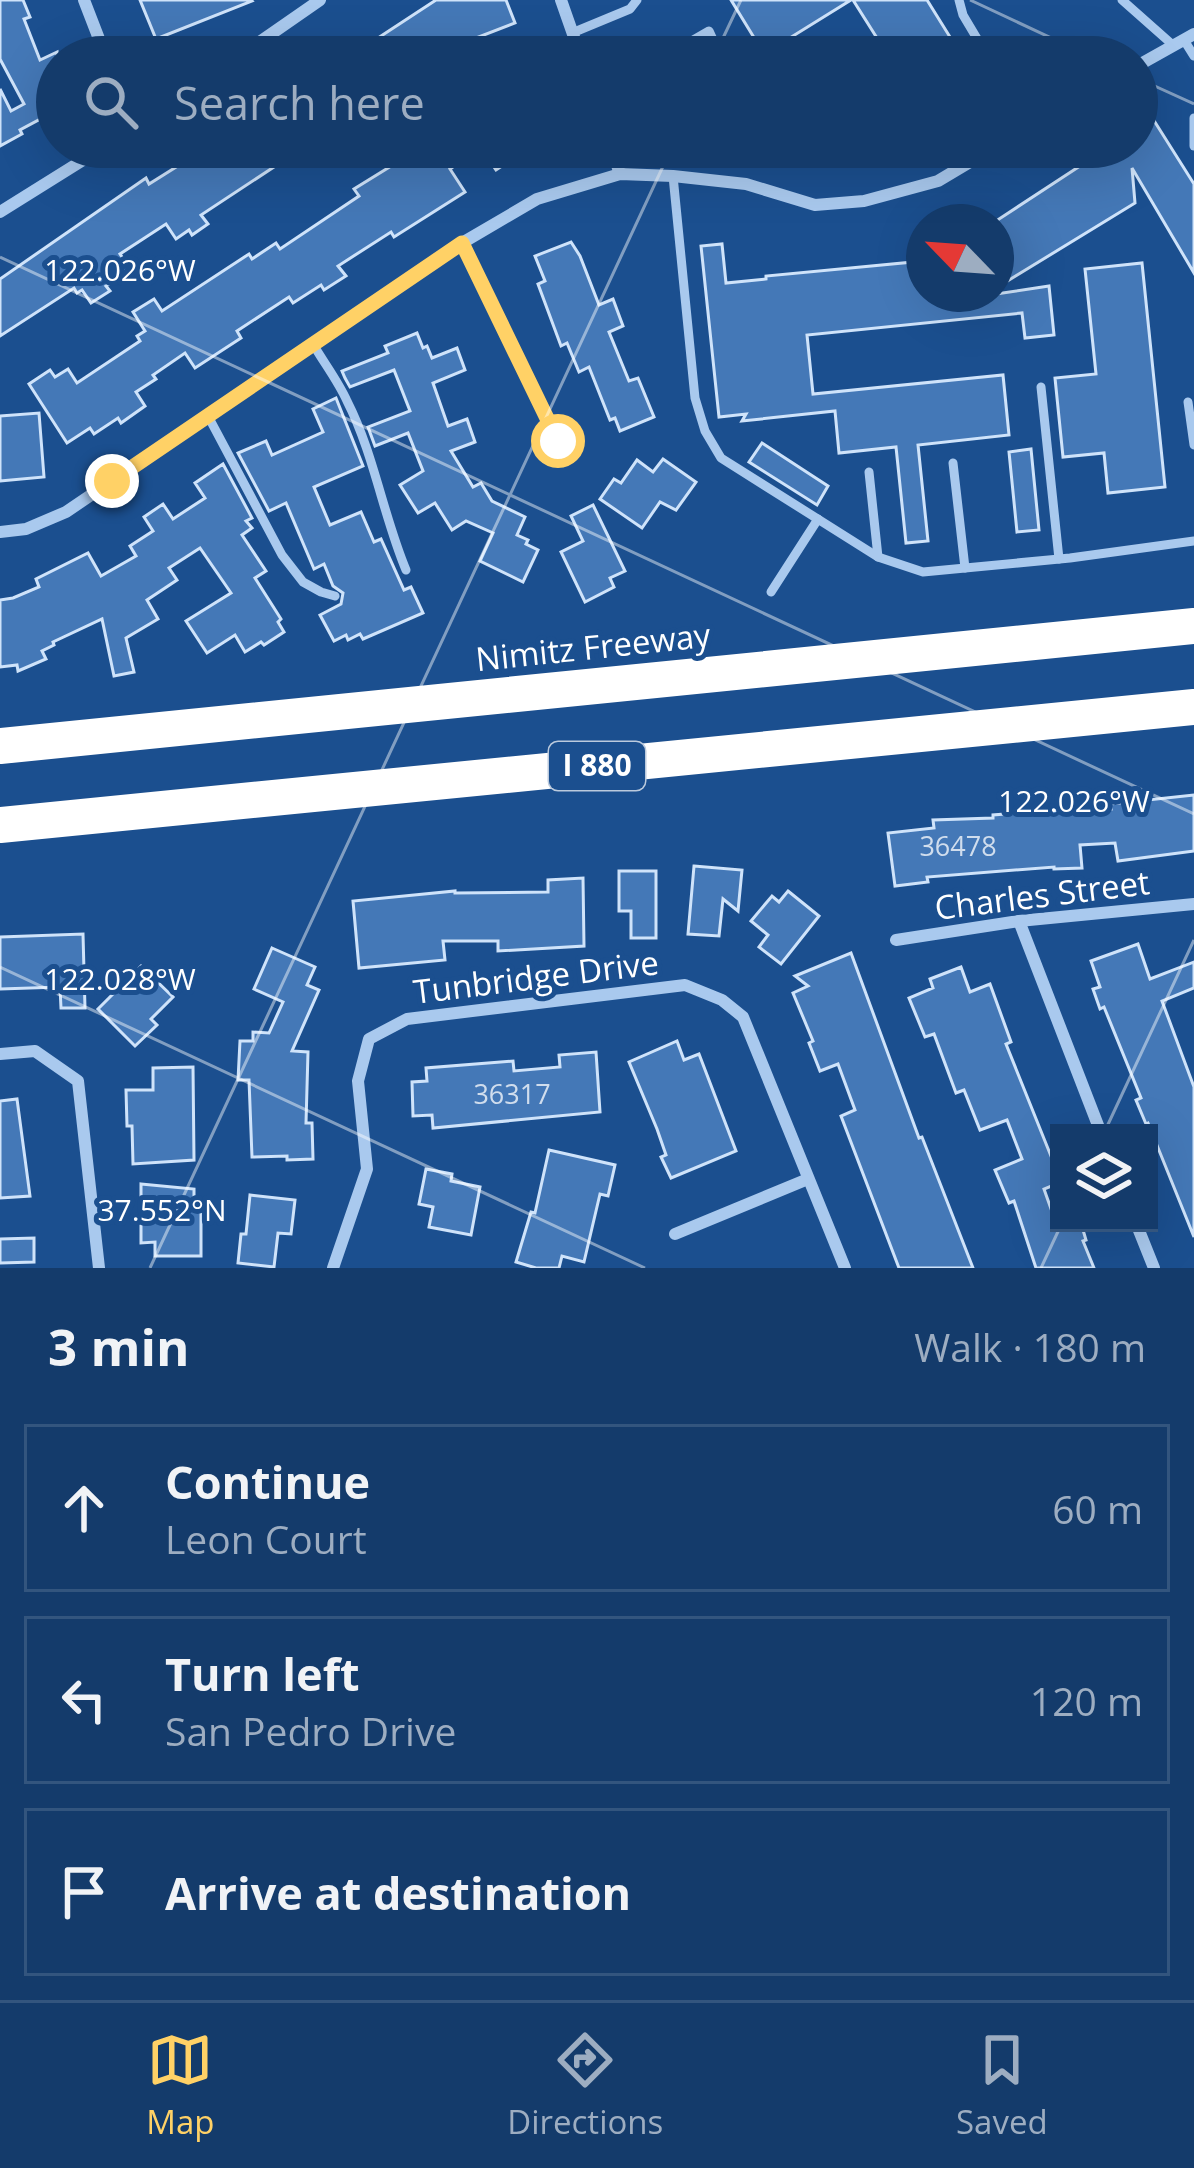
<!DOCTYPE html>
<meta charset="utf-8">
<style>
body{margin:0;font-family:"Open Sans",sans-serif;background:#1d4271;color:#f1f3f6}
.controls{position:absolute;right:36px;bottom:36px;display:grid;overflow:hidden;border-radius:0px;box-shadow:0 12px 48px #0002}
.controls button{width:108px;height:108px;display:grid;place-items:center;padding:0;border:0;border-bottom:3px solid #33557e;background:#143b6b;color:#f1f3f6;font:60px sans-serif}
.compass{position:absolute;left:906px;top:204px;width:108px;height:108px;border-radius:50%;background:#143b6b;box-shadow:0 12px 48px #0002;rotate:295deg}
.stop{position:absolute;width:36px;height:36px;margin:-27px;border:9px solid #ffd166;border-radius:50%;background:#fff}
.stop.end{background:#ffd166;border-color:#fff;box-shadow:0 3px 12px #0008}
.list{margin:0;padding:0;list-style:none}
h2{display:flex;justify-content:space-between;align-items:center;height:156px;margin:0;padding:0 48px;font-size:51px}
h2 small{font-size:39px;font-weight:400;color:#9dadc1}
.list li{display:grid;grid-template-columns:78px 1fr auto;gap:36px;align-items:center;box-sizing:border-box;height:168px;margin:0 24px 24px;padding:0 24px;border:3px solid #33557e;border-radius:0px}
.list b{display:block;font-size:45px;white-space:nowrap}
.list p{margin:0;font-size:39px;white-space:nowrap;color:#9dadc1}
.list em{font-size:39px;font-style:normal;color:#9dadc1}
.icon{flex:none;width:66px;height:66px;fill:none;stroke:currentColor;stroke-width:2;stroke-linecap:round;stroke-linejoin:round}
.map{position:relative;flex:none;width:1194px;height:1268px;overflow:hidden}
.search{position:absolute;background:#143b6b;box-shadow:0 12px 48px #0002;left:36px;right:36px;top:36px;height:132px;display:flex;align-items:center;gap:30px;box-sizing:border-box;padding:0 42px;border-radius:66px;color:#9dadc1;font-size:45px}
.sheet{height:732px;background:#143b6b}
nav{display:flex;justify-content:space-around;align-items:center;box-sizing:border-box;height:168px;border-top:3px solid #33557e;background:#143b6b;font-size:33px;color:#9dadc1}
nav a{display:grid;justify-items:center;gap:6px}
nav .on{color:#ffd166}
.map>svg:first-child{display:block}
</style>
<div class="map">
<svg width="1194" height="1268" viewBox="0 0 1194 1268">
<rect width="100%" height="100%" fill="#1b4f8f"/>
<g fill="#4478b7" stroke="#cfe3fa" stroke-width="3">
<path d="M 0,0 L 23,0 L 30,17 L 24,19 L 40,60 L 57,52 L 57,110 L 20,130 L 22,134 L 0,146 L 0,89 L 11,111 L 24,104 L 0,59 Z"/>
<path d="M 140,0 L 251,0 L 252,1 L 156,39 Z"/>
<path d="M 436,0 L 506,0 L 515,23 L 450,48 L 456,57 L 349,57 Z"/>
<path d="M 731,0 L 851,0 L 764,54 Z"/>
<path d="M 853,0 L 927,0 L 950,37 L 918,57 L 889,57 Z"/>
<path d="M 1153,119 L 1194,184 L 1194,273 L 1132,168 L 1135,203 L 996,288 L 996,221 L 1109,147 L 1137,147 L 1137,129 Z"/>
<path d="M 208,147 L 278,147 L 286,159 L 201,215 L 208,224 L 192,235 L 189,230 L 176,239 L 166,224 L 120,254 L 131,270 L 106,286 L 110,291 L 91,303 L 82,290 L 77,293 L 74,288 L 0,336 L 0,279 L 146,178 L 149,184 Z"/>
<path d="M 422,147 L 531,147 L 496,170 L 481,148 L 450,169 L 465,192 L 394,237 L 391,232 L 338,266 L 346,276 L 324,290 L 321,285 L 293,303 L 289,297 L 237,331 L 241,338 L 195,368 L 185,353 L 153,375 L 156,379 L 136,392 L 145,406 L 121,423 L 118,418 L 94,434 L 90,428 L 67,443 L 29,384 L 50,370 L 55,377 L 68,369 L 77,383 L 140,341 L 137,336 L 145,331 L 133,312 L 154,299 L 162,311 L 249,254 L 252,259 L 276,243 L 280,249 L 359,196 L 354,189 Z"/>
<path d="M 571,242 L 580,256 L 599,305 L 613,299 L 623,326 L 609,332 L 629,381 L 638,378 L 654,417 L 620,431 L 615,418 L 610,420 L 589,367 L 579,372 L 567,343 L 561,346 L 538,284 L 545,281 L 535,256 Z"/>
<path d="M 722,244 L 726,283 L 766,279 L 766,276 L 924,261 L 924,294 L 996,294 L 1049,286 L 1054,335 L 1025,338 L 1022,313 L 807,335 L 813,394 L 1003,375 L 1009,435 L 918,445 L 928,541 L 906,543 L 896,447 L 839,453 L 835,411 L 742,421 L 746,414 L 719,417 L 701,246 Z"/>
<path d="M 1142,263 L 1165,487 L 1108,493 L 1104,453 L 1063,457 L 1055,378 L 1096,374 L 1085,269 Z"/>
<path d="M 417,333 L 423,348 L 427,346 L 432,358 L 457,348 L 465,370 L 433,383 L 448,426 L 467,419 L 475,442 L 451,451 L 473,487 L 481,483 L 492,501 L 525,517 L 517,535 L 528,540 L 526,544 L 538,550 L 523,582 L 480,561 L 493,533 L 466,521 L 452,530 L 435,503 L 418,513 L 400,485 L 423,471 L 408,433 L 375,446 L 368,427 L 410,411 L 394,370 L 350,387 L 345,378 L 342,371 L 388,353 L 385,346 Z"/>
<path d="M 336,398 L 363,466 L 314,487 L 330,525 L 361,512 L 374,542 L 381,539 L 404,590 L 411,587 L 423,613 L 363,639 L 360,634 L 348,640 L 346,635 L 334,641 L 320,615 L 341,604 L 343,593 L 333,586 L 324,564 L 314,569 L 286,503 L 269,511 L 238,453 L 266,441 L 272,455 L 323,432 L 313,409 Z"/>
<path d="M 39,413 L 44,477 L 0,481 L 0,416 Z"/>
<path d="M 762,443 L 828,486 L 817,505 L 749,462 Z"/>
<path d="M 1031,449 L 1039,530 L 1017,532 L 1009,452 Z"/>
<path d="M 663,459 L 696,482 L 676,510 L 660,502 L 642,528 L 600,499 L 614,479 L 621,483 L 637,460 L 653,472 Z"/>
<path d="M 223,464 L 252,518 L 246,521 L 252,528 L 242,535 L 266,571 L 255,578 L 281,619 L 278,622 L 284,632 L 264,645 L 261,642 L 245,652 L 235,635 L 207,653 L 186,621 L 231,593 L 200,548 L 169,568 L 177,580 L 147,600 L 158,619 L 126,638 L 134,672 L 114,676 L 102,619 L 53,642 L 54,645 L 42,651 L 46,659 L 18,671 L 17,665 L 0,667 L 0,600 L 13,598 L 39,587 L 36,579 L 88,553 L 101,576 L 136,556 L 130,546 L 153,531 L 144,517 L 163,504 L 173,519 L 205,498 L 195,483 Z"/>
<path d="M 593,505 L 625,571 L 610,578 L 614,587 L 585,602 L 561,552 L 583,541 L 571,516 Z"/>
<path d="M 1194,795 L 1194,851 L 1118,861 L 1115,843 L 1080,845 L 1082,868 L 1054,869 L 1054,867 L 927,877 L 928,882 L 895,886 L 888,833 L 934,828 L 933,820 L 993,818 L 993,815 L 1041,811 L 1111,809 L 1110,804 Z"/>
<path d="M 694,866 L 742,870 L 738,911 L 723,899 L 719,936 L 688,934 Z"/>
<path d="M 619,871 L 656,871 L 656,938 L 631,938 L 631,911 L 619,911 Z"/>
<path d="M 583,878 L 584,946 L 498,951 L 498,941 L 443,941 L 445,960 L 359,968 L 353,901 L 455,891 L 455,893 L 548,892 L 548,880 Z"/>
<path d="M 788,891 L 819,916 L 781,964 L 759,947 L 768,935 L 751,921 L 772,896 L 779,902 Z"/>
<path d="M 83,934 L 85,1008 L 61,1008 L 60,987 L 0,989 L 0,937 Z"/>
<path d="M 1138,944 L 1150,979 L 1194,962 L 1194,988 L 1162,1001 L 1194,1087 L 1194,1237 L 1148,1123 L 1146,1124 L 1136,1100 L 1141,1098 L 1104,1007 L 1100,1009 L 1093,989 L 1100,987 L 1091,961 Z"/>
<path d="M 272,948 L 315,967 L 307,985 L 319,990 L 292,1051 L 308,1052 L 306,1123 L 312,1123 L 313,1159 L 287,1160 L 287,1156 L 252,1157 L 249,1080 L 238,1080 L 240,1041 L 253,1041 L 253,1032 L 269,1033 L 283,1002 L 254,989 Z"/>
<path d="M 851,953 L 919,1138 L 922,1137 L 973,1268 L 899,1268 L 841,1116 L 855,1110 L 838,1064 L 820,1071 L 809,1043 L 813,1041 L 793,993 L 808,986 L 795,976 Z"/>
<path d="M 141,966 L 173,997 L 151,1019 L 157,1025 L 135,1046 L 98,1009 Z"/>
<path d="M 961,967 L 970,992 L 990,984 L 1011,1042 L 1006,1044 L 1059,1176 L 1059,1183 L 1044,1189 L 1056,1223 L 1081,1223 L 1086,1240 L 1083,1241 L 1094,1268 L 1036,1268 L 1014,1201 L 1009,1203 L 995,1170 L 1022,1159 L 1007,1120 L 980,1130 L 964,1090 L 956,1093 L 934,1034 L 925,1037 L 909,998 L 933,988 L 930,979 Z"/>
<path d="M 677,1041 L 684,1060 L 699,1054 L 736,1151 L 671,1178 L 661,1157 L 666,1155 L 657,1129 L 629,1062 Z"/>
<path d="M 596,1052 L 600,1112 L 433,1128 L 432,1115 L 413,1116 L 412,1082 L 427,1081 L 426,1068 L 513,1061 L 514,1071 L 560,1067 L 559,1055 Z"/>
<path d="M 193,1067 L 194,1160 L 133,1164 L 132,1126 L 127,1126 L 126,1090 L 153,1090 L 153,1068 Z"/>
<path d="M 17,1099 L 30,1196 L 0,1198 L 0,1101 Z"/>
<path d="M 549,1150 L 615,1165 L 608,1196 L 600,1194 L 584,1262 L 562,1256 L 559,1268 L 536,1268 L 516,1262 L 531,1212 L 535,1213 Z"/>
<path d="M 426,1169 L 452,1174 L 451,1181 L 480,1187 L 471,1235 L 429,1227 L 433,1207 L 419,1204 Z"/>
<path d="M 141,1184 L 194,1189 L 194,1210 L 201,1210 L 201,1256 L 155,1256 L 155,1242 L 141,1243 Z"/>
<path d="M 250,1195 L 295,1200 L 291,1234 L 278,1233 L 274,1267 L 238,1263 L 241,1234 L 246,1234 Z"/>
<path d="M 34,1238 L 34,1262 L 0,1263 L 0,1239 Z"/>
</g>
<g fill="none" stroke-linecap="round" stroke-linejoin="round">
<g stroke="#a9c9ee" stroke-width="9">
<path d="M 959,0 L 963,15 L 988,57"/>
<path d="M 1122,0 L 1174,46"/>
<path d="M 572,33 L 630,9 L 637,0"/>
<path d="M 1184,40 L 1194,56"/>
<path d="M 664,57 L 709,31 L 721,57"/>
<path d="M 1194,118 L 1194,146"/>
<path d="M 673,176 L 695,398 L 705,431 L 721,458 L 878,557 L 923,572 L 1070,558 L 1194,541"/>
<path d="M 313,344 C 324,363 338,381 347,401 C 374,454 383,515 406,570"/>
<path d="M 1041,387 L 1059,559"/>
<path d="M 1188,402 L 1194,445"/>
<path d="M 208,416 L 282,555 L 303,582 L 321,592 L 335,596"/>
<path d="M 953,463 L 965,568"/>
<path d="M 869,472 L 878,557"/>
<path d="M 771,592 L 818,519"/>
</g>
<g stroke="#a9c9ee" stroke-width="12">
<path d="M 84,0 L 106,57"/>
<path d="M 561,0 L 581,57"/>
<path d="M 238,57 L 320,0"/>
<path d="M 1137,66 L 1194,34"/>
<path d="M 611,147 L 620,174"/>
<path d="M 0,212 L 104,147"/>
<path d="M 462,243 L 558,441"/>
<path d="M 0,532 L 26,529 L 66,512 L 462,243 L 537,199 L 620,174 L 673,176 L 746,184 L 815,205 L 864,201 L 938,181 L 995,147"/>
<path d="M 1019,921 L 1101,1133"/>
<path d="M 896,940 L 1019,921 L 1194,904"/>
<path d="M 0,1054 L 35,1051 L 78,1081 L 99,1268"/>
<path d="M 1136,1223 L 1154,1268"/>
<path d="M 675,1234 L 808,1179"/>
<path d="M 333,1268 L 367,1169 L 358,1081 L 369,1039 L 407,1019 L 685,985 L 722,1000 L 743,1017 L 845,1268"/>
</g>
<g stroke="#fff" stroke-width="36">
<path d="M 0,746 L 1194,626"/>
<path d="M 0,825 L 1194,707"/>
</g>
</g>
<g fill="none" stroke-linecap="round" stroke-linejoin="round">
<path stroke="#ffd166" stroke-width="15" d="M 112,481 L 462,243 L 558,441"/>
</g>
<path fill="none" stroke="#fff" stroke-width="3" stroke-opacity="0.45" d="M 970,0 L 1092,57M 714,57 L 741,0M 1137,78 L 1194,104M 0,257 L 1194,814M 0,967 L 645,1268M 1104,1133 L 1194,940M 150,1268 L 672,147M 1041,1268 L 1062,1223"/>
<g text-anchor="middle" stroke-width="10" stroke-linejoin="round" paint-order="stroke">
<g font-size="27" fill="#d0dded">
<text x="958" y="856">36478</text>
<text x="512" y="1104">36317</text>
</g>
<rect fill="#1b4f8f" stroke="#bbcadd" stroke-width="3" x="549" y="742" width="96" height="48" rx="9"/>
<g font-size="30" font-weight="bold" fill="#fff">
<text x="597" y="776">I 880</text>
</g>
<g font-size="33" fill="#fff" stroke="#1b4f8f">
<text transform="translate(593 647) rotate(-6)" y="12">Nimitz Freeway</text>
<text transform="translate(1042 895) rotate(-7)" y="12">Charles Street</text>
<text transform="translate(536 977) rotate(-7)" y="12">Tunbridge Drive</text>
</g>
</g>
<g font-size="30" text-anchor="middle" fill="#fff" stroke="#1b4f8f" stroke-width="10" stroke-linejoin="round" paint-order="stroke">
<text x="120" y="281">122.026°W</text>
<text x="1074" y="812">122.026°W</text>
<text x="120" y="990">122.028°W</text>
<text x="162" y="1221">37.552°N</text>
</g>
</svg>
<div class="controls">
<button><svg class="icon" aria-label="layers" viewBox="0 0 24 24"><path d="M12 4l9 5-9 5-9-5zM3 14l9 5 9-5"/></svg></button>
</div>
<svg class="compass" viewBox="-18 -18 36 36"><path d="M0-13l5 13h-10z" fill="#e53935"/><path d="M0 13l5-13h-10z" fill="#9dadc1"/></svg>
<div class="stop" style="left:558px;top:441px"></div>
<div class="stop end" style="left:112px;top:481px"></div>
<div class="search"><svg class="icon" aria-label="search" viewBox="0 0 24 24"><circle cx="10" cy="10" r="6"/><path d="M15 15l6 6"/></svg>Search here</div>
</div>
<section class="sheet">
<h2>3 min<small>Walk · 180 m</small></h2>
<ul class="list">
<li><svg class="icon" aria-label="ahead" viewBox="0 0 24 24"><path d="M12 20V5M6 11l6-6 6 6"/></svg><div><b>Continue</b><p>Leon Court</p></div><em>60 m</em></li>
<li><svg class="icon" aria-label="left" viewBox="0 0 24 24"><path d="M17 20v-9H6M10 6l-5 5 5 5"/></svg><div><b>Turn left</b><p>San Pedro Drive</p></div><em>120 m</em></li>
<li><svg class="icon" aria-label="arrive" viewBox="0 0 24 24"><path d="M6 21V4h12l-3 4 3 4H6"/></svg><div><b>Arrive at destination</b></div></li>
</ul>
</section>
<nav>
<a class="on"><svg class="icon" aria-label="map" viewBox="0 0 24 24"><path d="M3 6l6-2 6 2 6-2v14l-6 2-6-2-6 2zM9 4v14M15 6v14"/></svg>Map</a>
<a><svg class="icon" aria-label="directions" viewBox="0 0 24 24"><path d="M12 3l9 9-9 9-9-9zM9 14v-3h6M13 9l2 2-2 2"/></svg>Directions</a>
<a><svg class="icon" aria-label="saved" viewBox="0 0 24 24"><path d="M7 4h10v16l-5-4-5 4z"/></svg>Saved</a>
</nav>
